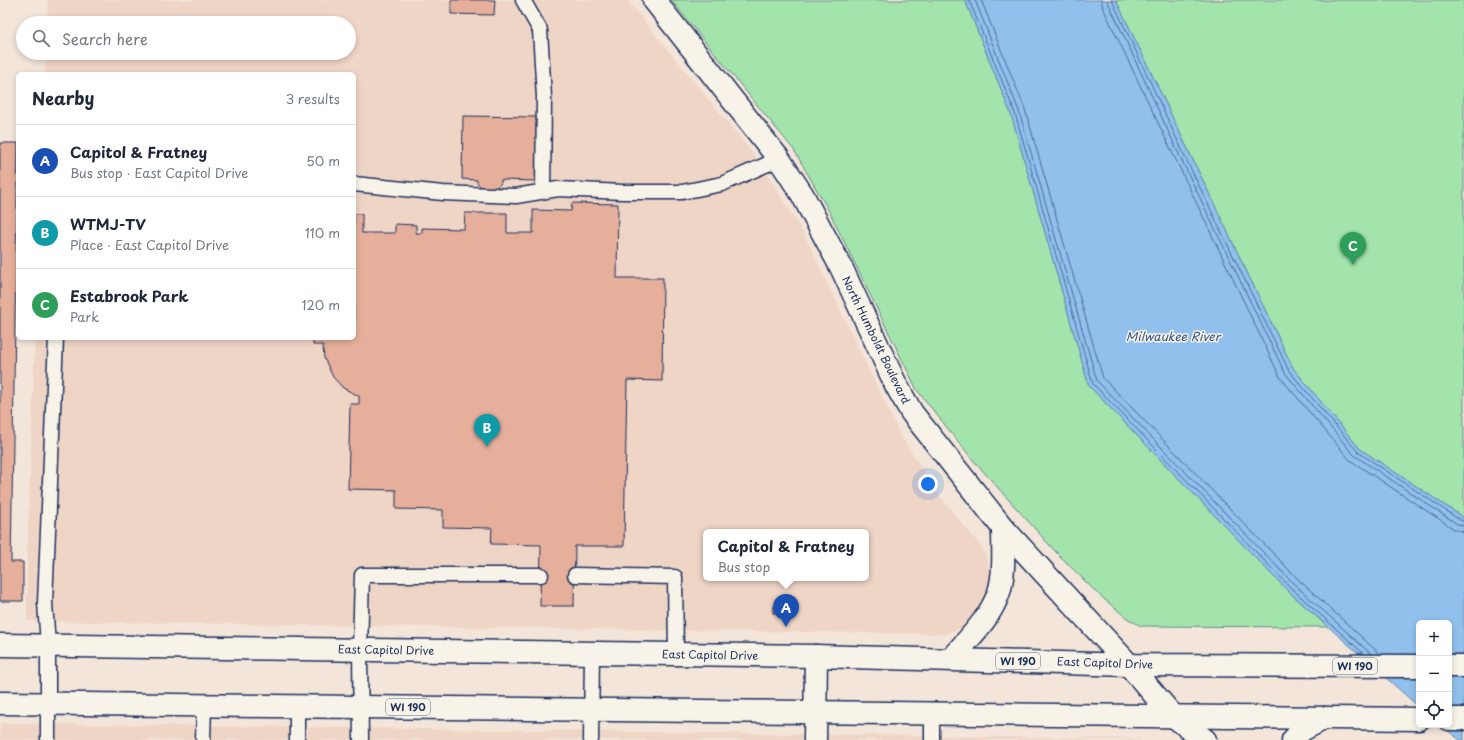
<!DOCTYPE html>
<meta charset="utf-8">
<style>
body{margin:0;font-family:"Playpen Sans",sans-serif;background:#f2f2f3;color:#1f2937}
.controls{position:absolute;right:12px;bottom:12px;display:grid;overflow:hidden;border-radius:6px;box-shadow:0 2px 6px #0003}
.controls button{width:36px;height:36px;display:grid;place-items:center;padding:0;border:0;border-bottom:1px solid #e0e1e3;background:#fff;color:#1f2937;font:20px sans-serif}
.you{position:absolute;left:928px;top:484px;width:14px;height:14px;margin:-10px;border:3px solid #fff;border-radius:50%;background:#1a73e8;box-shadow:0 0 0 6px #1a73e833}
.badge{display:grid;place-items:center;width:26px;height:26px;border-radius:50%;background:#d93025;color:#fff;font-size:13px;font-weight:700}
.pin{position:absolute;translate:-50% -33px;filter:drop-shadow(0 1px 2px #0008)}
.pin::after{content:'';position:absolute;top:21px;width:14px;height:12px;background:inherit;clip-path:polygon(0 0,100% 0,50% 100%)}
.popup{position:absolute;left:703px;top:529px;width:166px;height:52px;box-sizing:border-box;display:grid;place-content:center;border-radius:6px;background:#fff;filter:drop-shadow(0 1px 3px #0005);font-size:13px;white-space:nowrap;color:#747a83}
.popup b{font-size:15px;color:#1f2937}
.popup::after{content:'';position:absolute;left:50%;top:100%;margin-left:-8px;border:8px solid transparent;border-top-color:#fff}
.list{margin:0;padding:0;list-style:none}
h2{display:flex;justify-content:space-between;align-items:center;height:52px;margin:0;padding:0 16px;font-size:17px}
h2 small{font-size:13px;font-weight:400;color:#747a83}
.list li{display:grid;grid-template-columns:26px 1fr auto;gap:12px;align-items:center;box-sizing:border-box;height:72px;padding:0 16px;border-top:1px solid #e0e1e3}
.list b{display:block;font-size:15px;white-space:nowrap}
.list p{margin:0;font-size:13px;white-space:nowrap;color:#747a83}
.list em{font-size:13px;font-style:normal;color:#747a83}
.icon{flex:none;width:22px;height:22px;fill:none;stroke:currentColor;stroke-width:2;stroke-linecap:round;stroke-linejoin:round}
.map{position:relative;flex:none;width:1464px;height:740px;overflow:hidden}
.search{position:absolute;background:#fff;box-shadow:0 2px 6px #0003;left:16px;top:16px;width:340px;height:44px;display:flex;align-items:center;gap:10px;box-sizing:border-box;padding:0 14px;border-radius:22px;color:#747a83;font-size:15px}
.panel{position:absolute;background:#fff;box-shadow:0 2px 6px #0003;left:16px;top:72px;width:340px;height:268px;border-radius:6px}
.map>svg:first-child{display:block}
</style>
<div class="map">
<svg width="1464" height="740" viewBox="0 0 1464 740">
<rect width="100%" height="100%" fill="#f3e5d9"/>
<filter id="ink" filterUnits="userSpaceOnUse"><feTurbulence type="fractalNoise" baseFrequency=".025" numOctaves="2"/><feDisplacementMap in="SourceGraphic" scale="8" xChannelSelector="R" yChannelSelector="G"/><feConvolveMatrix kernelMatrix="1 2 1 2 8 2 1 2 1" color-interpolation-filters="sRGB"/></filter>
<g filter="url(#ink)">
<g fill="#efd5c6" fill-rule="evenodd">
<path d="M 48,0 L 627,0 L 760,162 L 805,236 L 899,433 L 936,491 L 983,549 L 988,561 L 991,578 L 988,591 L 975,615 L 966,626 L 944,634 L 27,621 L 27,561 L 35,338 L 354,338 L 354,74 L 45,74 L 46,53 L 349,53 L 349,23 L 47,23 ZM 706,532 L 866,532 L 866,578 L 706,578 Z"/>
<path d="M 0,723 L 1140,739 L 1141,740 L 0,740 Z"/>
</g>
<g fill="#a3e4ad" stroke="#5f8a86">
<path d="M 671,0 L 965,0 L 1011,114 L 1089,386 L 1288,591 L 1328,627 L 1141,626 L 1127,618 L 1098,594 L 1054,550 L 973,460 L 917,390 L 830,213 L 794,150 Z"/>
<path d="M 1116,0 L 1464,0 L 1464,518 L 1360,449 L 1293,368 Z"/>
</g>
<path fill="#91c0ec" stroke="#6286b3" d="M 965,0 L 1116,0 L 1293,368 L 1360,449 L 1464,518 L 1464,740 L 1460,740 L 1441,725 L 1449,725 L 1449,623 L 1419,623 L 1419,707 L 1288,591 L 1089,386 L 1011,114 Z"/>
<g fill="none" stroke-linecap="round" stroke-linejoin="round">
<g stroke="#4a6997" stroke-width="1">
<path d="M 969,0 L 1015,113 L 1093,384 L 1291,588 L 1364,654"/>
<path d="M 975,0 L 1019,111 L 1097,381 L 1294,584 L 1371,654"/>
<path d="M 981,0 L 1025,109 L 1103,378 L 1299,580 L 1380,654"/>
<path d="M 1101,0 L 1103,8 L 1280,377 L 1350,460 L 1454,529 L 1464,532"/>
<path d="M 1107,0 L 1184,165 L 1285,373 L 1354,455 L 1457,524 L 1464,526"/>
<path d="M 1112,0 L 1188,163 L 1289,371 L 1358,452 L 1460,520 L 1464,521"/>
</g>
</g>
<g fill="#e5af9b" stroke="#1b2f5e">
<path d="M 451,0 L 495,0 L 494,15 L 451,14 Z"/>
<path d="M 463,116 L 537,117 L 537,181 L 501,180 L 501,183 L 496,188 L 482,188 L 477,183 L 477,180 L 462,179 Z"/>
<path d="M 0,143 L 18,143 L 11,562 L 23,562 L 23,601 L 0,601 Z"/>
<path d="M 572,203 L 618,204 L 617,278 L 663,278 L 662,381 L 627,380 L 624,546 L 575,546 L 574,606 L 540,606 L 541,545 L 491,544 L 492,528 L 443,527 L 443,510 L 396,509 L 396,490 L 348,489 L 350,404 L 359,404 L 359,396 L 343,388 L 333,377 L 324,358 L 323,345 L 313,345 L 313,338 L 354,338 L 354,214 L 362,214 L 362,233 L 395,233 L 395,224 L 416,225 L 416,233 L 422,233 L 422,228 L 464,229 L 465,213 L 507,213 L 507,233 L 533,233 L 533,210 L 571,211 Z"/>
<path d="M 773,607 L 786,607 L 785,614 L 773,613 Z"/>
</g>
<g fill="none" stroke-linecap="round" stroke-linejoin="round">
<g stroke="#1b2f5e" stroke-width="17">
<g id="lane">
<path d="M 523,0 L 540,30 L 544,97 L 543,191"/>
<path d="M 354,184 L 443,193 L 516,196 L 558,189 L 623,192 L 682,192 L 722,184 L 779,159"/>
<path d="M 575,575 L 675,577 L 676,654"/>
<path d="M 48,740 L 48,645 L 45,603 L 56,338"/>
<path d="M 203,740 L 204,705"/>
<path d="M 297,740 L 297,706"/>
<path d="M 361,740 L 360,650 L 362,575 L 541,575"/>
<path d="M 591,740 L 592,653"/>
<path d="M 932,740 L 932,713"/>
</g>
</g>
<g stroke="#1b2f5e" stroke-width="25">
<g id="street">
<path d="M 654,0 L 779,159 L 802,194 L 841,267 L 896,385 L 912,413 L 1003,528 L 1129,665"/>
<path d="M 815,740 L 816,656"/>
</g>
</g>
<g stroke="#1b2f5e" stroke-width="25">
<path id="secondary" d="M 1129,665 L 1172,715 L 1205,740"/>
</g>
<g stroke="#1b2f5e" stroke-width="25">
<g id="primary">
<path d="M 0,645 L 816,656 L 1129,665 L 1419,666"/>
<path d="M 951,659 C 968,639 990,619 999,592 C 1005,573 1003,549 1003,528"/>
<path d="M 1449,666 L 1464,666"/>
<path d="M 0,703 L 1419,719"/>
<path d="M 1449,719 L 1464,719"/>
<path d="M 1293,740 L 1302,730 L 1325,718"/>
</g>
</g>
<use href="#lane" stroke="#f7f3e8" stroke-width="14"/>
<use href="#street" stroke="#f7f3e8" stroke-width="22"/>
<use href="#secondary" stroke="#f7f3e8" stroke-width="22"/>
<use href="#primary" stroke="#f7f3e8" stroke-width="22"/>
</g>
</g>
<g text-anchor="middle" stroke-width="3" stroke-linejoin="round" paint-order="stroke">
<g fill="#f7f3e8" stroke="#5d6a87" stroke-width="1">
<rect x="996" y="653" width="44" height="16" rx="3"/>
<rect x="1333" y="658" width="44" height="16" rx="3"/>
<rect x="386" y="699" width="44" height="16" rx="3"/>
</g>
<g font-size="10" font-weight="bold" fill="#1b2f5e">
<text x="1018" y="665">WI 190</text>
<text x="1355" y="670">WI 190</text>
<text x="408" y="711">WI 190</text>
</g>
<g font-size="11" fill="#1b2f5e" stroke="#f7f3e8">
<text transform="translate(876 340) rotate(64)" y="4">North Humboldt Boulevard</text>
<text transform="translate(386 650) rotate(1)" y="4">East Capitol Drive</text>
<text transform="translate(710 655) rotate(1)" y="4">East Capitol Drive</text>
<text transform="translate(1105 663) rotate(2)" y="4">East Capitol Drive</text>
</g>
<g font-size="12" font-style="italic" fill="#385382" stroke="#f7f3e8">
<text x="1173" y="341">Milwaukee River</text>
</g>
</g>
</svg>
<div class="controls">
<button>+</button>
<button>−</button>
<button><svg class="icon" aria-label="locate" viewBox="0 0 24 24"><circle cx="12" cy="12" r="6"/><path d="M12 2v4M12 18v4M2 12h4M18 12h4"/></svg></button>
</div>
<div class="you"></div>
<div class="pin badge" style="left:786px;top:627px;background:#1a4fb4">A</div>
<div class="popup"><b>Capitol &amp; Fratney</b>Bus stop</div>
<div class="pin badge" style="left:487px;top:447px;background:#0f9aa8">B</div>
<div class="pin badge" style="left:1353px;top:265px;background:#2e9e5b">C</div>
<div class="search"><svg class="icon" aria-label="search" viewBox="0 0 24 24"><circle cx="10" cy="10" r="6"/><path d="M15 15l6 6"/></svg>Search here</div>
<section class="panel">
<h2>Nearby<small>3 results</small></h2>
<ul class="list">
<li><span class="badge" style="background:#1a4fb4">A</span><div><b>Capitol &amp; Fratney</b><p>Bus stop · East Capitol Drive</p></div><em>50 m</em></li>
<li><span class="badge" style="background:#0f9aa8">B</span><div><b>WTMJ-TV</b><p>Place · East Capitol Drive</p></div><em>110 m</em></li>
<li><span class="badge" style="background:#2e9e5b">C</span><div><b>Estabrook Park</b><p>Park</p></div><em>120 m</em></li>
</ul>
</section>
</div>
